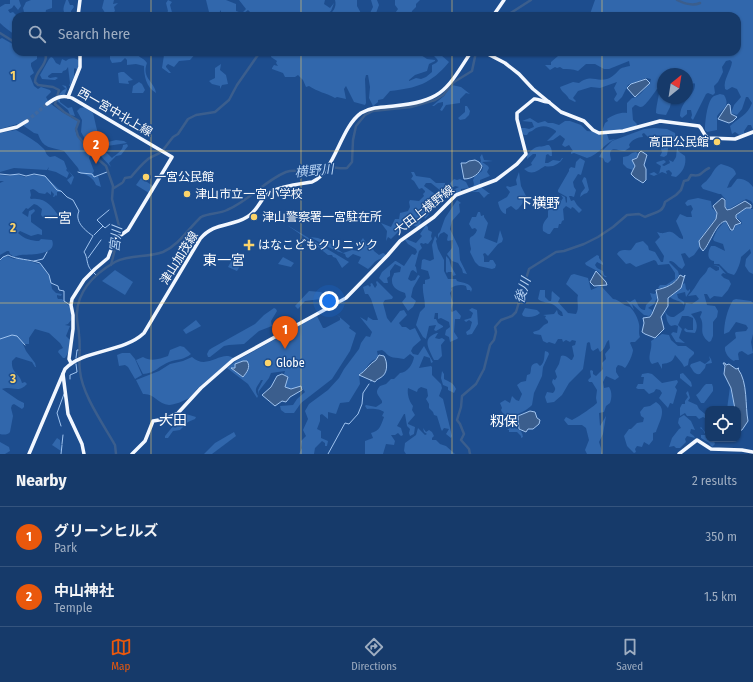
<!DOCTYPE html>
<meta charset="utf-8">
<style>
body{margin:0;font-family:"Fira Sans Condensed","Noto Sans JP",sans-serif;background:#1f4170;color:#f1f3f6}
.controls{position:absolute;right:12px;bottom:12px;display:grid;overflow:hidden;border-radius:8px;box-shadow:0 1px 3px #0004}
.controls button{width:36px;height:36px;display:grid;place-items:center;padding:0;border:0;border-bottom:1px solid #35547e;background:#163a6a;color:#f1f3f6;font:20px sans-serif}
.compass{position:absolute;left:657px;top:68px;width:36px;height:36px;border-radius:50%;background:#163a6a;box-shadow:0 1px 3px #0004;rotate:30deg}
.you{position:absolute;left:329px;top:301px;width:14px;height:14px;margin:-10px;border:3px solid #fff;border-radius:50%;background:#1a73e8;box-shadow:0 0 0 6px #1a73e833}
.badge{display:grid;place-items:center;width:26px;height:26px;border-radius:50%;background:#ea580c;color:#fff;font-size:13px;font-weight:700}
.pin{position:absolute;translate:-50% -33px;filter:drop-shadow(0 1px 2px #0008)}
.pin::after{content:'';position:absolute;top:21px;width:14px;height:12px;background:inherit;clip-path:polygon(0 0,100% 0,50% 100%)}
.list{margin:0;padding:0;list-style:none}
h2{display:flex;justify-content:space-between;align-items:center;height:52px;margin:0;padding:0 16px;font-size:17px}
h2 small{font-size:13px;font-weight:400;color:#9eadc1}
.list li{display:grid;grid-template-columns:26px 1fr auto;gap:12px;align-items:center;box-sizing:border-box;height:60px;padding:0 16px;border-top:1px solid #35547e}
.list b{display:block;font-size:15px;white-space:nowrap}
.list p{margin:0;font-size:13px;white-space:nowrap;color:#9eadc1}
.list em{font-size:13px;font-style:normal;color:#9eadc1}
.icon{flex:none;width:22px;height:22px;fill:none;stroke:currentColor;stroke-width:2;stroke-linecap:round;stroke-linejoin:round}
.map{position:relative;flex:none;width:753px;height:454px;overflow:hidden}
.search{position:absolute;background:#163a6a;box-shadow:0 1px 3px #0004;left:12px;right:12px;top:12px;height:44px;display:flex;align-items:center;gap:10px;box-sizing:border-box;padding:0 14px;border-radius:12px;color:#9eadc1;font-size:15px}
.sheet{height:172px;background:#163a6a}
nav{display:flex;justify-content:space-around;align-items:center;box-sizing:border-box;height:56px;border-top:1px solid #35547e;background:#163a6a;font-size:11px;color:#9eadc1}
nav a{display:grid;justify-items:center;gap:2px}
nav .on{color:#ea580c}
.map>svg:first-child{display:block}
</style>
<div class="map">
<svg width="753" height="454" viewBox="0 0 753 454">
<rect width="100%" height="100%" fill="#1d4d8e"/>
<g fill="#3167ac">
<path d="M 10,0 L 19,0 L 21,6 L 18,10 L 14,5 L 12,8 L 8,10 L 10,13 L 13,12 L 16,15 L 16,36 C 10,31 5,28 0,23 L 0,7 L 5,4 L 10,4 Z"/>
<path d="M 31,0 L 52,0 L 52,8 L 46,10 L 45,16 L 25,16 L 23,8 L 26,2 Z"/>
<path d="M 66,0 L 68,0 L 70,5 L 73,5 L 74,7 L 71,11 L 71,13 L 69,13 L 67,16 C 61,10 64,7 66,0 Z"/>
<path d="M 104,0 L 114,0 L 113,4 L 118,3 L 114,7 L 115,11 L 110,16 L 107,16 L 102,8 Z"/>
<path d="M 168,0 L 172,2 L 170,5 L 173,16 L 165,16 L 168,11 L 166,3 Z"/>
<path d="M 206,0 L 226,0 L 236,4 L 236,11 L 239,12 L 239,14 L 235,16 L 221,16 L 221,10 L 219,13 L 220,16 L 210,16 Z"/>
<path d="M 239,0 L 325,0 L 324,4 L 330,8 L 334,3 L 331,11 L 324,16 L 252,16 L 252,14 L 248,10 L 243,14 L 243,12 L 246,9 Z"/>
<path d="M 335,0 L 357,0 L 357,6 L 362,15 L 328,16 C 333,12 337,7 335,0 Z"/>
<path d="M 371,0 L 377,0 L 379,5 L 375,16 L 371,15 L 370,13 L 373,7 Z"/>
<path d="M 395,0 L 420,0 L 416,4 L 416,7 L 412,11 L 411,16 L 393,16 L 398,9 L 395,5 Z"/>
<path d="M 595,0 L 753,0 L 753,130 L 751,125 L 748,125 L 744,131 L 744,135 L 741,136 L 735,132 L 732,134 L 730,126 C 738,118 748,115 752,103 L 748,97 L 746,97 L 742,109 L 737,115 L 731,113 L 734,105 L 741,97 L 737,89 L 732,87 L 727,90 L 725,89 C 723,79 731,71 732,62 L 730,60 L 726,61 L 722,67 L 723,72 L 718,82 L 714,86 L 715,93 L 713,95 L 708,93 L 706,94 L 693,120 L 691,118 L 692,115 L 691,110 L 687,110 L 687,114 L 682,118 L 680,116 C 681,99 695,97 695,84 L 694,83 L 687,88 L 687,74 L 682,74 L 680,72 L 679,74 L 663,74 L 663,98 L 672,98 L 670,107 L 666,115 L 658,114 L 656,113 C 656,105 660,94 659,88 L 657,89 C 654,93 645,107 641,107 C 639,107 637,105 635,105 L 632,108 L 633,120 L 637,124 L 636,126 C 627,129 612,134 602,131 L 605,123 L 608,121 L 607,119 C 613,115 621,112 627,113 L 627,103 L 632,98 C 640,98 644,88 650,83 L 651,79 L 646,78 L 628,85 L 622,97 L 617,102 L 615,101 L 614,99 L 617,94 L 614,88 L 617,82 L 600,88 L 591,87 L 578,91 L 573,98 L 576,101 L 575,102 L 569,99 C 567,94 561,92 560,87 L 573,82 L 579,83 C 591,74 595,82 607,79 C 613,77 616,73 620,69 C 623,67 626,67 630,66 L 629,61 L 609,69 L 604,69 L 595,64 L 586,64 L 578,71 C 572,69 568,69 563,69 L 560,67 L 557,68 L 555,67 L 550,70 L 545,65 L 551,65 L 551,62 L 558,56 L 558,52 L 737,52 L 737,16 L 595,16 L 590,14 Z"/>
<path d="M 2,38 L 16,46 L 16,52 L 34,52 L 37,56 L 37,59 L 31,63 L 31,66 L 34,73 L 30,76 L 34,86 L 38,89 L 41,87 L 50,90 L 51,92 L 46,97 L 48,101 L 47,104 L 51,104 L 62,112 L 78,121 L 79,123 L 75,129 L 77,136 L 91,153 L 89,158 L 94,171 L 93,173 L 95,177 L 98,176 L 101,187 L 96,185 C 93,177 87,175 80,173 L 78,168 L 64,151 C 51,147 43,149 38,134 L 34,133 L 24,126 L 24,125 L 28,121 L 0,129 L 0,39 Z"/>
<path d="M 110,52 L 136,52 C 138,58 143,57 147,63 C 141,78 155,82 156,93 C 146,87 144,76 144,66 L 136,64 L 127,65 L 127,60 L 125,58 L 121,62 L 112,63 L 110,59 Z"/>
<path d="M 167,52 L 177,52 L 184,56 L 188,52 L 197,52 L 190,60 L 179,61 L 174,67 L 168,64 L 166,66 L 166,67 L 171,73 L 169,73 L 162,68 L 164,55 Z"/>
<path d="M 272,52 L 411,52 L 414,55 L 421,55 L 427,59 L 435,60 L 435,61 L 429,64 L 427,71 L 415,75 L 409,80 L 409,81 L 416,78 L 421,79 L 426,77 L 432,72 L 432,65 L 436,63 L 438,61 L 437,59 L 434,56 L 434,55 L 438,54 L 437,52 L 442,52 L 441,55 L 449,62 C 431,84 417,88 390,91 L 383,99 L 378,100 L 378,102 L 373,106 L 369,98 L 370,87 L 368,75 L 366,75 L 365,79 L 366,103 L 365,105 L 354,102 L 346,86 L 344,89 L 346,99 L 337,97 L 335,98 C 326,93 318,92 309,86 L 306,87 L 303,80 L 298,75 L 295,77 L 285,77 L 283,73 L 272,69 L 272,68 L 274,65 L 278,66 L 276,63 L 277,61 L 271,57 Z"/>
<path d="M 51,57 L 53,58 L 56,63 L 60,65 L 62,59 L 66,61 C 68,58 75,57 78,60 L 79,65 L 77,70 L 75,68 L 74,69 L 74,77 L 70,86 L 69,86 L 70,83 L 68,67 L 66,70 L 63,71 L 62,73 L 52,73 L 48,76 L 48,77 L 50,78 L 56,77 L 58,78 L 55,80 L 42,79 L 40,75 L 49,59 Z"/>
<path d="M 221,64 L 220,70 L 226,75 L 228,84 L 222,85 L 220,89 L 220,86 L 212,84 L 209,81 L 215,78 L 215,68 Z"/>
<path d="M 121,72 L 124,72 L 133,80 L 128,81 L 129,84 L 119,83 L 118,73 Z"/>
<path d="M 139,82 L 142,84 L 145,90 L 143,93 L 132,93 L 133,86 Z"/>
<path d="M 62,85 L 66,86 L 67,89 L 65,94 L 60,98 L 60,102 L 68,108 L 72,107 L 75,116 L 70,115 L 68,110 L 57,101 C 58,96 61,90 66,89 Z"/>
<path d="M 452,85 L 461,87 L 470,94 L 466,93 L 460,99 L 460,103 L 446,105 L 442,111 L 440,110 L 443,105 L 443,102 L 438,103 L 434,106 L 432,106 L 444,96 Z"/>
<path d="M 720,94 L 724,95 C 732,108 719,110 717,117 C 717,121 717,126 717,130 L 707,132 L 705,130 C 705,123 707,100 714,96 C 716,95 718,95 720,94 Z"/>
<path d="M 465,106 L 467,106 L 470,111 L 469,115 L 465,119 L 460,120 L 458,118 L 465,112 Z"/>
<path d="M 85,107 L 93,113 C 94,117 95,121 96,126 C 98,134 102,141 93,146 L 85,139 L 81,132 L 82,120 L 77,111 L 80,108 Z"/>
<path d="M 530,118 L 538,123 L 545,121 L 548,123 L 553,123 L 559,125 L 565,121 L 570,121 L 581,125 L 587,131 C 595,131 600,135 607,134 L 609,140 L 616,139 C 604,143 599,155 587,158 L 574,153 L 571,154 L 571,152 L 573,151 L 569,145 L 565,147 L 562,145 L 565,139 L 560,135 L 553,140 L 547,141 L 556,132 L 556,131 C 551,127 544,125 539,127 C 534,128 534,131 529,132 L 527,135 L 524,135 L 522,133 L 521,128 L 525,128 L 529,129 L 534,127 L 532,122 L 522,121 Z"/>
<path d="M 654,128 L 667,129 L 675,133 L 678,151 L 685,156 C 687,165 682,173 676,177 L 671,176 L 672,173 L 669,170 L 666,171 L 667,174 L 662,172 L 654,176 L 649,174 L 654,172 L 657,174 L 659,174 L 661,166 L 656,163 L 657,162 L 664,160 L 666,162 L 662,165 L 664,166 L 670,163 L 669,160 L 673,162 L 676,157 L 677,148 L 672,143 L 669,143 L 667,155 L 664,157 L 660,156 L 662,152 L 661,149 L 663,142 L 661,136 L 657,138 L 657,141 L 651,137 L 649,138 L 644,133 L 642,134 L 643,137 C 638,137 631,140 629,145 L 630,147 C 629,148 626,150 625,151 C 620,152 611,145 610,154 C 610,156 611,158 611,160 L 608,163 L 605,162 L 603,158 L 599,157 L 603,150 L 612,141 L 644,129 Z"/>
<path d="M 16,130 C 26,135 36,141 44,149 C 46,152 46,155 50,157 L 55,156 L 64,161 L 67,169 L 74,177 L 71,185 L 67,180 L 72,176 L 73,177 L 67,169 L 66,170 L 69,173 L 67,178 L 56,172 L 48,170 L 49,167 L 47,170 L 14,168 L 0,172 L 0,133 Z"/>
<path d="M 116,140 L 124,141 L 127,143 L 107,146 L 105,148 L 106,144 L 100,147 L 104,143 Z"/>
<path d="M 127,144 L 128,146 L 121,155 L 116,156 L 109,163 L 111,167 L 98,153 L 100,150 L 102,152 L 105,151 L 112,158 C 116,154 123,151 123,145 Z"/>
<path d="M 547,145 L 549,145 C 552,148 552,152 552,156 L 550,156 L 548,154 L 546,155 L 545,163 L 548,163 L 553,160 L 560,161 L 562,158 L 563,158 C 560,164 552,168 545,166 C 537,171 532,176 524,169 L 532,165 L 531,163 L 536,156 L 536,154 L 533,154 L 527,159 L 527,155 C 530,152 533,148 537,147 C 540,146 543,147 547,145 Z"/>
<path d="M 636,152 L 638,154 L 637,157 L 632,160 L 634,164 L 633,170 L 627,168 L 623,164 L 623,157 L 628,156 L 632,153 Z"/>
<path d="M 482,154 L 484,160 L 493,161 L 482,162 L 488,166 L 489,168 L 487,172 L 490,176 L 480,180 L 480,185 L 473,188 L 474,184 L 473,180 L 475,176 L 482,171 L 483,167 L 480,163 L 481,161 L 480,157 Z"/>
<path d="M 580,158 L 585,161 L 581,175 L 578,174 L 573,182 L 574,187 L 576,190 L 574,197 L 571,196 L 569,196 L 571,201 L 574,200 L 577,205 L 582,210 L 579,213 L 574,208 L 572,207 L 571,209 L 566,206 L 563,209 L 564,220 L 562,221 L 561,224 L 559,224 L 558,228 L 554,228 L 550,234 L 548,234 L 543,231 C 542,224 544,222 548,217 L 548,211 L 556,196 L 561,201 L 563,198 L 561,195 L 565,197 L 566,203 L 567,202 L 567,197 L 558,192 L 558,190 L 569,171 L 569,169 L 571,167 L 575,168 L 576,162 Z"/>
<path d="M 721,164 C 727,166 735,167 736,174 L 730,181 L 727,188 L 731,187 L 737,179 C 744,178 749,182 753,187 L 753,204 L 751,201 L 746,199 L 729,209 L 726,208 L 726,200 L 721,194 L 719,194 L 703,189 L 701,186 C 703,183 706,182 708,179 C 713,174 714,167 721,164 Z"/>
<path d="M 411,172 L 414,172 L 416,176 L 430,178 L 436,183 L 445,183 L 445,185 L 441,191 L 431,183 L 426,183 L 424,186 L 435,194 L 445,193 L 445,191 L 451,182 L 454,179 L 457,180 L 460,179 L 466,182 L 469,188 L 461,189 L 461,191 L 456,193 L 451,191 L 459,187 L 455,186 L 451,189 L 451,194 L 449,195 L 446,194 L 440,197 L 435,195 L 434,196 L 436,199 L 435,205 L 431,205 L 427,208 L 430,213 L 425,219 L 424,216 L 421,216 L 420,225 L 417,227 L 413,225 L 403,223 L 400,230 L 391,239 L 388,237 L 386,241 L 387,231 L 381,223 L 391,227 L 395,219 L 399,219 L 400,213 L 408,211 L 410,207 L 409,202 L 410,200 L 419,201 L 424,196 L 423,194 L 425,192 L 425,191 L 422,188 L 419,189 L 414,181 L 411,179 L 413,176 Z"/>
<path d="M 519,172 L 521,186 L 527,198 L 518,209 L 516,210 L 511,206 L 506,209 L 506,214 C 501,213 499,207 498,202 L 507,197 L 510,192 L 506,187 L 507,186 L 510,187 L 517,185 L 516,180 Z"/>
<path d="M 16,174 L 25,177 L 33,175 L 45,176 L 62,192 L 57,192 L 57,196 L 56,195 L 54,197 L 53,197 L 54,194 L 51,191 L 51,195 L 47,192 L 45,194 L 39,193 L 35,190 L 33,189 L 30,190 L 31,195 L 30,198 L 31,199 C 46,197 51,206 60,217 L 68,217 L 69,219 L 65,218 L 62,220 L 58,218 L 57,220 L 55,216 L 50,220 L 45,218 L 44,218 L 41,215 L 42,209 L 37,205 L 34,204 L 28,209 L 26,208 L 22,213 L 28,217 L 29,211 L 34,209 L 35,211 L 31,215 L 31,222 L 42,230 L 42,235 L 38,234 L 31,236 L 20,231 L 18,233 C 24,239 32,241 39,241 L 41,239 L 52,240 C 58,256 29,254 21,255 C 18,255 17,256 14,257 L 10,254 L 9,251 L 7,251 L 0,255 L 0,183 L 4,181 L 0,181 L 0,175 L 9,176 Z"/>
<path d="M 584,177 L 586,178 L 589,190 L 587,193 L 584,194 L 580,197 L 581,193 L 585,188 L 582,181 Z"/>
<path d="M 141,178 L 153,186 L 149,193 L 136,185 Z"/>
<path d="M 481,187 L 490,194 L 488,194 L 484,198 L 479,192 L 470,192 L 476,191 Z"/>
<path d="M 698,198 L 711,201 L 712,208 L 716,212 L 716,218 L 699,240 L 699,248 L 694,255 L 689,258 L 685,253 L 681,254 L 685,265 L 682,269 C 677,267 675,261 670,261 L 669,262 L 678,271 L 679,275 C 676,282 666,290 658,288 L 660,285 L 666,285 L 675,279 L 675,273 L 669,264 L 658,265 L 656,261 L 654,260 L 636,267 L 630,263 L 626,264 L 617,254 C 621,248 625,251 631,250 L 636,243 L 643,241 L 648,246 L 649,250 L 655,252 L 661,262 L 663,262 L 664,256 L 655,242 L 660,237 L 657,232 C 666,235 665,231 671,232 C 676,233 677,238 683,239 L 683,237 L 676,221 L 680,214 L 687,217 L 692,217 L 691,212 L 693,209 L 691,205 L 687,206 L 685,203 L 688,200 Z"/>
<path d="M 457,200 L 461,203 L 459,204 L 460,212 L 452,221 L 450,229 L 459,248 L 460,260 L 467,274 L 463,273 L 462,269 L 458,263 L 452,261 L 447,254 L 452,248 L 453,240 L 448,241 L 447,240 L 448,235 L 444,232 L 440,234 L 438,238 L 438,234 L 440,232 L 445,218 Z"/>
<path d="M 745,209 L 753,209 L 753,274 L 749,272 L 745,266 L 746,259 L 751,253 L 750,249 L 741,257 C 741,261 737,272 734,275 L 728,273 L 719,264 L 714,264 L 714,261 C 706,260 708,251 711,246 L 715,246 L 725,251 L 723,244 L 714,241 L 713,239 L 717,230 L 724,222 L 726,222 L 730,231 L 734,230 L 736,225 L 742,224 L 741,221 L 736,217 L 739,213 Z"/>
<path d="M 478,212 L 480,212 L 481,216 L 484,215 L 484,217 L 488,223 L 484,238 L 497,243 L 500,230 L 503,239 L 502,242 L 498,244 L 488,256 L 485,253 L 483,254 L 484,257 L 484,262 L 489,262 L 490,260 L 493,260 L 496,265 L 495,268 L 492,269 L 479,266 L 475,262 L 470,252 L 471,249 C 467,231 473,241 477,230 L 475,228 L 472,229 L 469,224 L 472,217 L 476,217 Z"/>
<path d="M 287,225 L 349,262 L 342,268 L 336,258 L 333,257 L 332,255 L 328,255 L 313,243 Z"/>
<path d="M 426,225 L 428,227 L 428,230 L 432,232 L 431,236 L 432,239 L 428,244 L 425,243 L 424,244 L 421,243 L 420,244 L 422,248 L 419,251 L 415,266 L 416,267 L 417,273 L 413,270 L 411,271 L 408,279 L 411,281 L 415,280 L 418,275 L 420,276 L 413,288 L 411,297 L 416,301 L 413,307 L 408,311 L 402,302 L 406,297 L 405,293 C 400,291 391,289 392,279 C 392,277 394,275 394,273 L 400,272 L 401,267 L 395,264 L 390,271 L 390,276 L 387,278 L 388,283 L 384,283 L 379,278 L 382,272 L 395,261 L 396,261 L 404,266 L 412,254 L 415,255 L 417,252 L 416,249 L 408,244 L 405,240 L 406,239 L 416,243 L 422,236 L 420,234 Z"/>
<path d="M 435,236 L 437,239 L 436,241 L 438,249 L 444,260 L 444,271 L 448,279 L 456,279 L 457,281 C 463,283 470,283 472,289 L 471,292 L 470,290 L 467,290 L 466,286 C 462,284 455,285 451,288 L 452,290 L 450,293 L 453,303 L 451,311 L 452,312 L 456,310 L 461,316 L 460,319 L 455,319 L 454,332 L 458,338 L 457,339 L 450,342 L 449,337 L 445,335 L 446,330 L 450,327 L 449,322 L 441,318 L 438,319 L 438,313 L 435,313 L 434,319 L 436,319 L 438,323 L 443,326 L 443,327 L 436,331 L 434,330 L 436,325 L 429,326 L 426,339 L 423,337 L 416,325 L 420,312 L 425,307 C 425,299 422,292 423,284 L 425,284 L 425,280 L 429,279 L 430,278 L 428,271 L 421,269 L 422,260 L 424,259 L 430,261 L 434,259 L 432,245 Z"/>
<path d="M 310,237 L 318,238 L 336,246 L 337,249 L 343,253 L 352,250 L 359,251 L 358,245 L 363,238 L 367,244 L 372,238 L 374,241 L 372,247 L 374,251 L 379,255 L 383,253 L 385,254 L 385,256 C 384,258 382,258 380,259 C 375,260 371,267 368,269 L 358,263 L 361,257 L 353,254 L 348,258 L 346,257 L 345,254 L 334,250 Z"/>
<path d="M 597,255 L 599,256 L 599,258 L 603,263 L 603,265 L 597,262 L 595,265 L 597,268 L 603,271 L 604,275 L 607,277 L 605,277 L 599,272 L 586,265 L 585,263 Z"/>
<path d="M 7,256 L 14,259 L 20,257 L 20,258 L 42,265 L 50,278 L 52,289 L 56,293 L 62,294 L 61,296 L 57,295 L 57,297 L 58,299 L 62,299 L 70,307 L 72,319 L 68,324 L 65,325 L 70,326 L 66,336 L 70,340 L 68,353 L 65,358 L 63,358 L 58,352 L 59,350 L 63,348 L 60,343 L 49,333 L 35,329 L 29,338 L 29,344 L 23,344 L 26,351 L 35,363 L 36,367 L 35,367 L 32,362 L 16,357 L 12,361 C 11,374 20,373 22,383 L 25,382 L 27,384 C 18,394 12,385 2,389 L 18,400 L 24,403 L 24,407 L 22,409 L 14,404 L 12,405 L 11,408 L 13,416 L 10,432 C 8,435 3,435 0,434 L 0,261 L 3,257 Z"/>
<path d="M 446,256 L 449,259 L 451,266 L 456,275 L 453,276 L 452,272 L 448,272 L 447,273 L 446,272 Z"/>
<path d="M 283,257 L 294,263 L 291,267 L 278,264 Z"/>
<path d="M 232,260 L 240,266 L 237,271 L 228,267 Z"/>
<path d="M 713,265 L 719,266 L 726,274 L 723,273 L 721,275 L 724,278 L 729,280 L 731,284 L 728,290 L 722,297 L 714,296 L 710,299 L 707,294 L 704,294 L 707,305 L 715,306 L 718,311 L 717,317 L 713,322 L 713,336 L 711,341 L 709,342 C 697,333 706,326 700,317 L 702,312 L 701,311 L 691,314 C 696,319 699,326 695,333 L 686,332 L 684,330 L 685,328 L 688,330 L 693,330 L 693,318 L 688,316 L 682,316 L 678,325 L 682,329 L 679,338 L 685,343 L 676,342 L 671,334 L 673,332 L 677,333 L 678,326 L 675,325 L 671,326 C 666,322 667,317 665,312 L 665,311 C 667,315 669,317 674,317 L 684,310 L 686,303 L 692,304 L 699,299 L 696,295 L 688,296 C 693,291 696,285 700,279 C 703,275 706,274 708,268 L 710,267 L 716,271 L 719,270 L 719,267 Z"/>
<path d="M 115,270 L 133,282 L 125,295 L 102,281 Z"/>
<path d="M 574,274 L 588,278 L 591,290 L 600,286 L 602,287 L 613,299 C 621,300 621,305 630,307 C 634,311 638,318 639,324 C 640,328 638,332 640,337 L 635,342 L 631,342 L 630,343 C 631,345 632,347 633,350 C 633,354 628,365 625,368 L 622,366 L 618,365 L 616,368 L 616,372 L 619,377 L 615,380 L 606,376 L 603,382 L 604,388 L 609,387 C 612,391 612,398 610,403 L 606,406 L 604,412 L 599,413 L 600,426 L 606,416 L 603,434 L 599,442 L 601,448 L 602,454 L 587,454 L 585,450 L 589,440 L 586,428 L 582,425 L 568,425 L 564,420 L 566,417 L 572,420 C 577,418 593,407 597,403 L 596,398 L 597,390 L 592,382 L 589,382 L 588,380 L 591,377 L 590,371 L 591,370 L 593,371 L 593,374 L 596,376 L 603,369 L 602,363 L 606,359 L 605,354 L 610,348 L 609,340 C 605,342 606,349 600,352 L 598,348 L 593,351 L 591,349 L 590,343 L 589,342 L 587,343 L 583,369 L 569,383 L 562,395 L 554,402 L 547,403 L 545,397 L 547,392 L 553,393 C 558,388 553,386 552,382 L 553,379 L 555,380 L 557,377 L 555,371 L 559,364 L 561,356 C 564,354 569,358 571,360 L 572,360 L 574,356 L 572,346 L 575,345 L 576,341 L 572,340 L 570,342 L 566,340 L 563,342 L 562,339 L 558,339 L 555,344 L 549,342 L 547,343 L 543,341 L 541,335 L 534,334 L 533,332 L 539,330 L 544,325 L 548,323 L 548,321 L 545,318 L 546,316 L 543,315 L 554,314 L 557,310 L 558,314 L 561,316 L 563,316 L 562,312 C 559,310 557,307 554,305 C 549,302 542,303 538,299 L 540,290 L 545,290 L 545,297 L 549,301 L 551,301 C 552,297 551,294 552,291 L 560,298 L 558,302 L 568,313 L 576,314 C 580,308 576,301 578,295 L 566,284 L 571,275 Z"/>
<path d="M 377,281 L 393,297 L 392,299 L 385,300 L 383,303 L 387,318 L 391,323 L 400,311 L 404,310 L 407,315 L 399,323 L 402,327 L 406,327 L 410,330 L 415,328 L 421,340 L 413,347 L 411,351 L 413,354 L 418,355 L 424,346 L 433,362 L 431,363 L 430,358 L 424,356 L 419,368 L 431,366 L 432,367 L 432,375 L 441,384 L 442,388 L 439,396 L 443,399 L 452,436 L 451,438 L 446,434 L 449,429 L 444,428 L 442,431 L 441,429 L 437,416 L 434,415 L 433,412 L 429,408 L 429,404 L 426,399 L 428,396 L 427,389 L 421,387 L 418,389 L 417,392 L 408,388 C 407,394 409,401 413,406 L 412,410 L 415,415 L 408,423 L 408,424 L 415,427 L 414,434 L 410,436 L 409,433 L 410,429 L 407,426 L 405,414 L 404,414 L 397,426 L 401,428 L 403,435 L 401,436 L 398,433 L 395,435 L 391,435 L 395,441 L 394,445 L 386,444 L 383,454 L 365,454 L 365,441 L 373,438 L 371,433 C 380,431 381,425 384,417 L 382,416 L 384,412 C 381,409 372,408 367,409 L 365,406 L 366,405 L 376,407 L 382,403 L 382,401 C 378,394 374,393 380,386 L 386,384 L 391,379 L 394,379 L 400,373 C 407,373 413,364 414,357 L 410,354 L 404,359 C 395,357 390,359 385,352 L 382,350 L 377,351 L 378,356 C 376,360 374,359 371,362 C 366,366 367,371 359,374 L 360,384 L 349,402 L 340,403 L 336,414 L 328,412 L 328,419 L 322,414 L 320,415 L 320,421 L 317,429 L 321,431 L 321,438 L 328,441 L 327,446 L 325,446 L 325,443 L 322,441 L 315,448 L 314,454 L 299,454 L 302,448 L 301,441 L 306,436 L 303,430 L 308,419 L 305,411 L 309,404 L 328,390 L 339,378 L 344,369 L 359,349 L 361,343 L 366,336 L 370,337 L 372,332 L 360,317 L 367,321 L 368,317 L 373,320 L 378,320 L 371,299 L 368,294 L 365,294 L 363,287 L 368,285 L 370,287 L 371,285 L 370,284 L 372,283 L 375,288 L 377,285 L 376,282 Z"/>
<path d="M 685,283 L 686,289 L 688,291 L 690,289 L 690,291 L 686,297 L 685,292 L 677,294 L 678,298 L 684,302 L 684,305 C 681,300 674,301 670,297 L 681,288 L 683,284 Z"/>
<path d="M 309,291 L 321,292 L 329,298 L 329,299 L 327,301 L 321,299 L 305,301 L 298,309 L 295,306 Z"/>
<path d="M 650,293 L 654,294 L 656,293 L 657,298 L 654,304 L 648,308 L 652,310 L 652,313 L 649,316 L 644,315 L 632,304 L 634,310 L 626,300 L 630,302 L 635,299 C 638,304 639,310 645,310 L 646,305 L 652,299 Z"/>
<path d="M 736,299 L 751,301 L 753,303 L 753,334 L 751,342 L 753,353 L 748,355 L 742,351 L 739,352 L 738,354 L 739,360 L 735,360 L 734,361 C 729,359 724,352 725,347 L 736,338 L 735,333 L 736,332 L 746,331 L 748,328 L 746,325 L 736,322 L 729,332 L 724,334 C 724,323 727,310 733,300 Z"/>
<path d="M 274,308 L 276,309 L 277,311 L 271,321 L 272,326 L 259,331 L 244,344 L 229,345 L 224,346 L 210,357 L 208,357 L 207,354 L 209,350 L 212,348 L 255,324 L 264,315 Z"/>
<path d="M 472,308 L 477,310 L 478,324 L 472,334 L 467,335 L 466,332 L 470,329 L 472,322 L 469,320 L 466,322 L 464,320 L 471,318 L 473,313 L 469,310 Z"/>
<path d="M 525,308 L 537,310 L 540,313 C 536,317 528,318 523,316 L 522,314 Z"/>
<path d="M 336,314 L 350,326 L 349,328 L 356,333 L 350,351 L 332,379 L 301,403 L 294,413 L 285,413 L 281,410 L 280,406 L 293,405 L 297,399 L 305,392 L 301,386 L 291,389 L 285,387 L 288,377 L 284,374 L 285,371 L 271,373 L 269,378 L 259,391 L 259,395 L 258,390 L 263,380 L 261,380 C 258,386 253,389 258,396 L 257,398 L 248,384 L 227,368 L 236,361 L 317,316 L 323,328 L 325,328 L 340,320 L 340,317 Z"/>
<path d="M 196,320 L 201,326 L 186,334 L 183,330 Z"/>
<path d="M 437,333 L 438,333 L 435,338 L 439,339 L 442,338 L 445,340 L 441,345 L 442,356 L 438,360 L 434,360 C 429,349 421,338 437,333 Z"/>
<path d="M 662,334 L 669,335 L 671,340 L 678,346 L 686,346 L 694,352 L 694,354 L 689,359 L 688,365 L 684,367 C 684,365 677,357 675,355 C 673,362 669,363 662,364 L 662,369 L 658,362 L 652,364 C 646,358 653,349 651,341 Z"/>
<path d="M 180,346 L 184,347 L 191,354 C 184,360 177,359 169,362 C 160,365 154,374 143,374 L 136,360 L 143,357 C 151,362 160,359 168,356 L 170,350 Z"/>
<path d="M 545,351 L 548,352 L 549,354 L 543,367 L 542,376 L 534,393 L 532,405 C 526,412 505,422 501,410 L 502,408 L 500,403 L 505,400 L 510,403 L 512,396 L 516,400 L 519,401 L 522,394 L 517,385 L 521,382 L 526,381 L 527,375 L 530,374 C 532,369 529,364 537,363 L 540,366 C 545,363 544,356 545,351 Z"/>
<path d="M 122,353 L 130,353 L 135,359 L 142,375 L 135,379 L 128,367 L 125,365 L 119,366 L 117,355 Z"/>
<path d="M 709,356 L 711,359 L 712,363 L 706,364 L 705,368 L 700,374 C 694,375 693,370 690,366 L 691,364 L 700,361 L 705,364 L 710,360 Z"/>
<path d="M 192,357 C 207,371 221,350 233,358 C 222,369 209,378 197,389 C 194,392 192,396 189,398 C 184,401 174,405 169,405 C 158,404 154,393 143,394 L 136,380 L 159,371 L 170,364 L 183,361 Z"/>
<path d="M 442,371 L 444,374 L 444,379 C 449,382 453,382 456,389 L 454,393 L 448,390 L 448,387 L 443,385 L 441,378 Z"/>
<path d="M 648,373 L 652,374 L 662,383 L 677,380 L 678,382 L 675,387 L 677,390 L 673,404 L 670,403 L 668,408 L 659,398 L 662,393 L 660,390 L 656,389 L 654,392 L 649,394 L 644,389 L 638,389 L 636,388 L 638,384 L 643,384 L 644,377 L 641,377 L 642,374 Z"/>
<path d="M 683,373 L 691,382 L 692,386 L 691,387 L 680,378 L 680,374 Z"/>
<path d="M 706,384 L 712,384 L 713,387 L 713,391 L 704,403 L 701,403 L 696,395 C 700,393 702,387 706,384 Z"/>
<path d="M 730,387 L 735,409 L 727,409 Z"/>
<path d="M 688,391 L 690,398 L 688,401 L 697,405 L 699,409 L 705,414 L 705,418 L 703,417 L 699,419 L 696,416 L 687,416 L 685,413 L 680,416 L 680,408 L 682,404 L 685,404 L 685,401 L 688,397 L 686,393 Z"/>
<path d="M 656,402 C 668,409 659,422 656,432 L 653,433 L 653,440 L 649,445 L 644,442 L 642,447 L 637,446 L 635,449 L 636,452 L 634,453 L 627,446 L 624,436 L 629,429 L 631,429 L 637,423 L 643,422 L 644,418 L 641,416 L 640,412 L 644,407 L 650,406 Z"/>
<path d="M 181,414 L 186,414 L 196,417 L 195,419 L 188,422 L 180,430 L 173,431 L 168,438 L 165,438 L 165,436 L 174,425 Z"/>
<path d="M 684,415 L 691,421 L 695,430 L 691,429 L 690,433 L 694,436 L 695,438 L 687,436 L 685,439 L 686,442 L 680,448 L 676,448 L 674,446 L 669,447 L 672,438 L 679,429 L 681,428 L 678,423 L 679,418 Z"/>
<path d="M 701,427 L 708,436 L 708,439 L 714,441 L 715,444 L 712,447 L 709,443 L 701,438 L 701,435 L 705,435 L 705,434 L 703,430 L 700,428 Z"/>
<path d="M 418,428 L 425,435 L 427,434 L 424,432 L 423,428 L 426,432 L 429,430 L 432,432 L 434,436 L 432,438 L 432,440 L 436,440 L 440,444 L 446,446 L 455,454 L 406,454 L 404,451 L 405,443 L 416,435 Z"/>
<path d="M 510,428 C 517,428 522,429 523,437 L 521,438 L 521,436 L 517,432 L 509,432 L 509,430 L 507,430 Z"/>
<path d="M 234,432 L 236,436 L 212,454 L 204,454 L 215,443 Z"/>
<path d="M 57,438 L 60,440 L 61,451 L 52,445 Z"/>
<path d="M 0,442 L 9,447 L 10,451 L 5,454 L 0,454 Z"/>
</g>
<g fill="#3b5e8d" stroke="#9fc3ef">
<path d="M 646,79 L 650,83 L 635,97 L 627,88 L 631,84 Z"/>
<path d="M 728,104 L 730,105 L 731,114 L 737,117 L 733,121 L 729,123 L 718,119 Z"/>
<path d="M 641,151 L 647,155 L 644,165 L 646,169 L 646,180 L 643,183 L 635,178 L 631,174 L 635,166 L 632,160 L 637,158 L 639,153 Z"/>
<path d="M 475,160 L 479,162 L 482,166 C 480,174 472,179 464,179 L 461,163 L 466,163 L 469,161 Z"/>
<path d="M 722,198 L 725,200 L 725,207 L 727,210 L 731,209 L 745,201 L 751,205 L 751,208 L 746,208 L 736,215 L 736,218 L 741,223 L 735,225 L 733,230 L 731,230 L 726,221 C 716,222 710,244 703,251 L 700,247 L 699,241 L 716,219 L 717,213 L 713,206 Z"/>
<path d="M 596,271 L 606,282 L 607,285 L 594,286 L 590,282 Z"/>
<path d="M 680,275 L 684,277 L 685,275 L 681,288 L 668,298 L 668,306 L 661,317 L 664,329 L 655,338 L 645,334 L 642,332 L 644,323 L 643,318 L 650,317 L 652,314 L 658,300 L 656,290 C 665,288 675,285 680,275 Z"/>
<path d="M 379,355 L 384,356 C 388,363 388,374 380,378 C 378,379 376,380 375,382 L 359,375 C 366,371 369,364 376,360 Z"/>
<path d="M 243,361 L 247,361 C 251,367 247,372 243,377 L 231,368 L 235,368 L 235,364 Z"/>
<path d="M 723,363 L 725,363 L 726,365 L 729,364 L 736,369 L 739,368 L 738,369 C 748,382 745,406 748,421 L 742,430 L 738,431 L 738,409 L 735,409 L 731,388 L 724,374 L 725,366 Z"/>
<path d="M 282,374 L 288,377 L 285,387 L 291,389 L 301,386 L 302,390 L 290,397 L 286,402 L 282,401 L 275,406 L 262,395 L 271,387 L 277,376 Z"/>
<path d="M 530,411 L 535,412 L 537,418 L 540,420 L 539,424 L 533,429 L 528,429 L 526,432 L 519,429 L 518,416 Z"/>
</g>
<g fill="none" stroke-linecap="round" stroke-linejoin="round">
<g stroke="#9fc3ef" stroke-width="1">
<path d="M 78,172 L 81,173 L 92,174 L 94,177 L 107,172"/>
<path d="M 0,174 L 10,175 L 19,174 L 26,176 L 34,174 L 45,176 L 57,190 L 61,191 L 67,197 L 73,200 L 79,211 C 74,222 86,231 93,236 L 84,252 C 88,257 86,265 91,270"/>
<path d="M 103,226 L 97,220 L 109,210"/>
<path d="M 94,235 L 103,226 L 105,228 L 110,224"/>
<path d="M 88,258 L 101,240"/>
<path d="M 0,260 L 3,257 L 8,255 C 18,260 29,259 40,263 L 49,275 L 51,283 L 58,286 L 59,290 L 64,291 L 64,301 L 70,305"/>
<path d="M 34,261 L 43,259 L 47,252"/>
<path d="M 94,273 L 96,275"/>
<path d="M 0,339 L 12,335 L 17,336 L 25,345"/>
<path d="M 76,358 L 77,350 L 80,350"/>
<path d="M 70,379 L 70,375 L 77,372 L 76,364"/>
<path d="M 371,381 L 371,380"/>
<path d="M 61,426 L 57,413 L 64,394"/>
<path d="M 62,444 L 63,435"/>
<path d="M 61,454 L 62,445"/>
<path d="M 328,454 L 345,423 L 349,424 L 358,414 L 362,404 L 363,393 L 369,384"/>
</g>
<g stroke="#3b5e8d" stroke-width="2.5">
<path d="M 677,0 C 683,3 693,6 700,3"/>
<path d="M 506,16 L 531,0"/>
<path d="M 0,33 L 16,43"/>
<path d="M 42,52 L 46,56 C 46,67 35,71 35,82 L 38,85 L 53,87 L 59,90 L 55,104 L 64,112 L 79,121 L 76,129 L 78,136 L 92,154 L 106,166 L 113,186 L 112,199 L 119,226 L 118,237 L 111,265"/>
<path d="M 163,150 L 173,137 L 178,134 L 188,119 L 196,115 L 215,112 L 229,100 L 237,85 L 260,52"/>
<path d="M 123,182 L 125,178 L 131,177 C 136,171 141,165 147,160 C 150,157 157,155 161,152"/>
<path d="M 114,188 L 122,183"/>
<path d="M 116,454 L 115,445 C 103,424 82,394 80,371 C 78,359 81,347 79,335 C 79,327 76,321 77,313 C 78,290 96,273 115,262 C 131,254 147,258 163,252 C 179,245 188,229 201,217 C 209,213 219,214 227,210 C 249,201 264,181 286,172 C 294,169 300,172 308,171 C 315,170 321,167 329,167 C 335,167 341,169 347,168 L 352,162 L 353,140 L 356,126 L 365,115 L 373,111 L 411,107 L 435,100 L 443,95 L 454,82 L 472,71 L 476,52"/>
<path d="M 470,454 L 469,449 L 461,440 L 464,434 L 460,424 L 457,420 L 461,407 L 462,396 L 476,384 L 484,369 L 490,345 L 494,340 L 496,332 L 495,327 L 501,320 L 512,316 L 516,312 L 529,269 L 556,252 L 564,251 L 584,244 L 598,237 L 613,227 L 627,215 L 639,214 L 645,217 C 653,212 663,214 665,202 L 676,195 L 681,190 L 684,181 L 688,180 L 691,175 C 703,177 700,172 709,168"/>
</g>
<path stroke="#3f689f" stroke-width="3.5" stroke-dasharray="3.5 2" stroke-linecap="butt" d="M 27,121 L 47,104"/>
<g stroke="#f2f7ff" stroke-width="3.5">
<path d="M 78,16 L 80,0"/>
<path d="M 493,16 L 504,0"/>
<path d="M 484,52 L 505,63 L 519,74 L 533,89 L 561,112 L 584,121 L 593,130 L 599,133 L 623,131 L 660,121 L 699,126 C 703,129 703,135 708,138 L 735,139 L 753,132"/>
<path d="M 68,97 L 80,67 L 80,52"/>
<path d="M 47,104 C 55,98 62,94 72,98 L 172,157 L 128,230 L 121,235 L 116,236 L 108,258 L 95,269 L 84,280 L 72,299 L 71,305 L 73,315 L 73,329 L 69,359 L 71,363"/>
<path d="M 0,131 L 17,127 L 27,121"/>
<path d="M 63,374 L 68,414 L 82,444 L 84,454"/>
<path d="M 29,454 L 65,369 C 84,349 123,353 144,333 L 200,239 C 214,222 231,227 247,217 C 256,212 259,203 265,196 C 273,187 300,184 312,182 C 335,172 340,128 361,113 C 371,107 383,107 394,106 C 442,101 446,91 471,52"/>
<path d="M 132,454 L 145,441 L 153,421 L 165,419 L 178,413 L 201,388 L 233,360 L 346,298 L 388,255 L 400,241 L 434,217 L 456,195 L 496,180 L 517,164 L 526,154 L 517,119 L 517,113 L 534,99 C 539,98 543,103 549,102"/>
<path d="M 679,454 L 697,440 L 711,449 L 742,450 L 753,452"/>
</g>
</g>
<path fill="none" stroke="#fcd46a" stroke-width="1" stroke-opacity="0.55" d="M 151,0 L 151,16M 301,0 L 301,16M 452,0 L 452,16M 602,0 L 602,16M 151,52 L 151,454M 301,52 L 301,454M 452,52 L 452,454M 602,52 L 602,454M 0,151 L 753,151M 0,303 L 753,303"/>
<g fill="#fcd46a" stroke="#1d4d8e" stroke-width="1.5">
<circle cx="717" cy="142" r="4"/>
<circle cx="146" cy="177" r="4"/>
<circle cx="187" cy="194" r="4"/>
<circle cx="254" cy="217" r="4"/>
<path d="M247 239h4v4h4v4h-4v4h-4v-4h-4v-4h4z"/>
<circle cx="268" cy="363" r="4"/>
</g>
<g text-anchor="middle" stroke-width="3" stroke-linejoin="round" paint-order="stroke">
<g font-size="12" fill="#fff" stroke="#1d4d8e">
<text transform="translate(115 112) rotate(30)" y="4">西一宮中北上線</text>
<text transform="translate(424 210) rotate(-38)" y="4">大田上横野線</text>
<text transform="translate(179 258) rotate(-58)" y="4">津山加茂線</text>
</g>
<g font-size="12" fill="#fff" stroke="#1d4d8e" text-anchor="start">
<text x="709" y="146" text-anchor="end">高田公民館</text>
<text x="154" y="181">一宮公民館</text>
<text x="195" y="198">津山市立一宮小学校</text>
<text x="262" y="221">津山警察署一宮駐在所</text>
<text x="258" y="249">はなこどもクリニック</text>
<text x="276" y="367">Globe</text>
</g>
<g font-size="13" font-style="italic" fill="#b7d3f4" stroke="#1d4d8e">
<text transform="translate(314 170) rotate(-5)" y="5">横野川</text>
<text transform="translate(115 239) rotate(-83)" y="5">宮川</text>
<text transform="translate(522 290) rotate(-73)" y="5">後川</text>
</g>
<g font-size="14" fill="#fff" stroke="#1d4d8e">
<text x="539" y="208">下横野</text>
<text x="58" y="223">一宮</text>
<text x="224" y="265">東一宮</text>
<text x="173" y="425">大田</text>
<text x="504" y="426">籾保</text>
</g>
</g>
<g font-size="13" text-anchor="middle" font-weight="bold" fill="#fcd46a" stroke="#1d4d8e" stroke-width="3" stroke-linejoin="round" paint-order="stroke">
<text x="13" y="80">1</text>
<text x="13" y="232">2</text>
<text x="13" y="383">3</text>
</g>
</svg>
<div class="controls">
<button><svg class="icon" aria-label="locate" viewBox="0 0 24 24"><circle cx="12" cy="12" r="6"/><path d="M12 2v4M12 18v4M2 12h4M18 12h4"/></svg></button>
</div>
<svg class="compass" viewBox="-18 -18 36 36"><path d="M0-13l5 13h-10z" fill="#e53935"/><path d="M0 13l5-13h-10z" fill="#9eadc1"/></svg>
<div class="you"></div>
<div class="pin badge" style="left:285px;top:349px">1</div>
<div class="pin badge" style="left:96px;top:164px">2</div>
<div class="search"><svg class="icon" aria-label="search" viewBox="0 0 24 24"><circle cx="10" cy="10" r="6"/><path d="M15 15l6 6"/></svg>Search here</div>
</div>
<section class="sheet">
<h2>Nearby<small>2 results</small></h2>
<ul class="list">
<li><span class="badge">1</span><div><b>グリーンヒルズ</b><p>Park</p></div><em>350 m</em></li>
<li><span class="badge">2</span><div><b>中山神社</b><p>Temple</p></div><em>1.5 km</em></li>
</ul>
</section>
<nav>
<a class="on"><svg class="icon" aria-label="map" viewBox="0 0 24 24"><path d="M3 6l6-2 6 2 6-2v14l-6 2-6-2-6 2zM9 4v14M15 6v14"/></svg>Map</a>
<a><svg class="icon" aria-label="directions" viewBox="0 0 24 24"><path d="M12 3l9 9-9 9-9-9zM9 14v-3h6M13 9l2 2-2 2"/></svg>Directions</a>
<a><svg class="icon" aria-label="saved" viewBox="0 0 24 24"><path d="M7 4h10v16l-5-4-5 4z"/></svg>Saved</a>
</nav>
